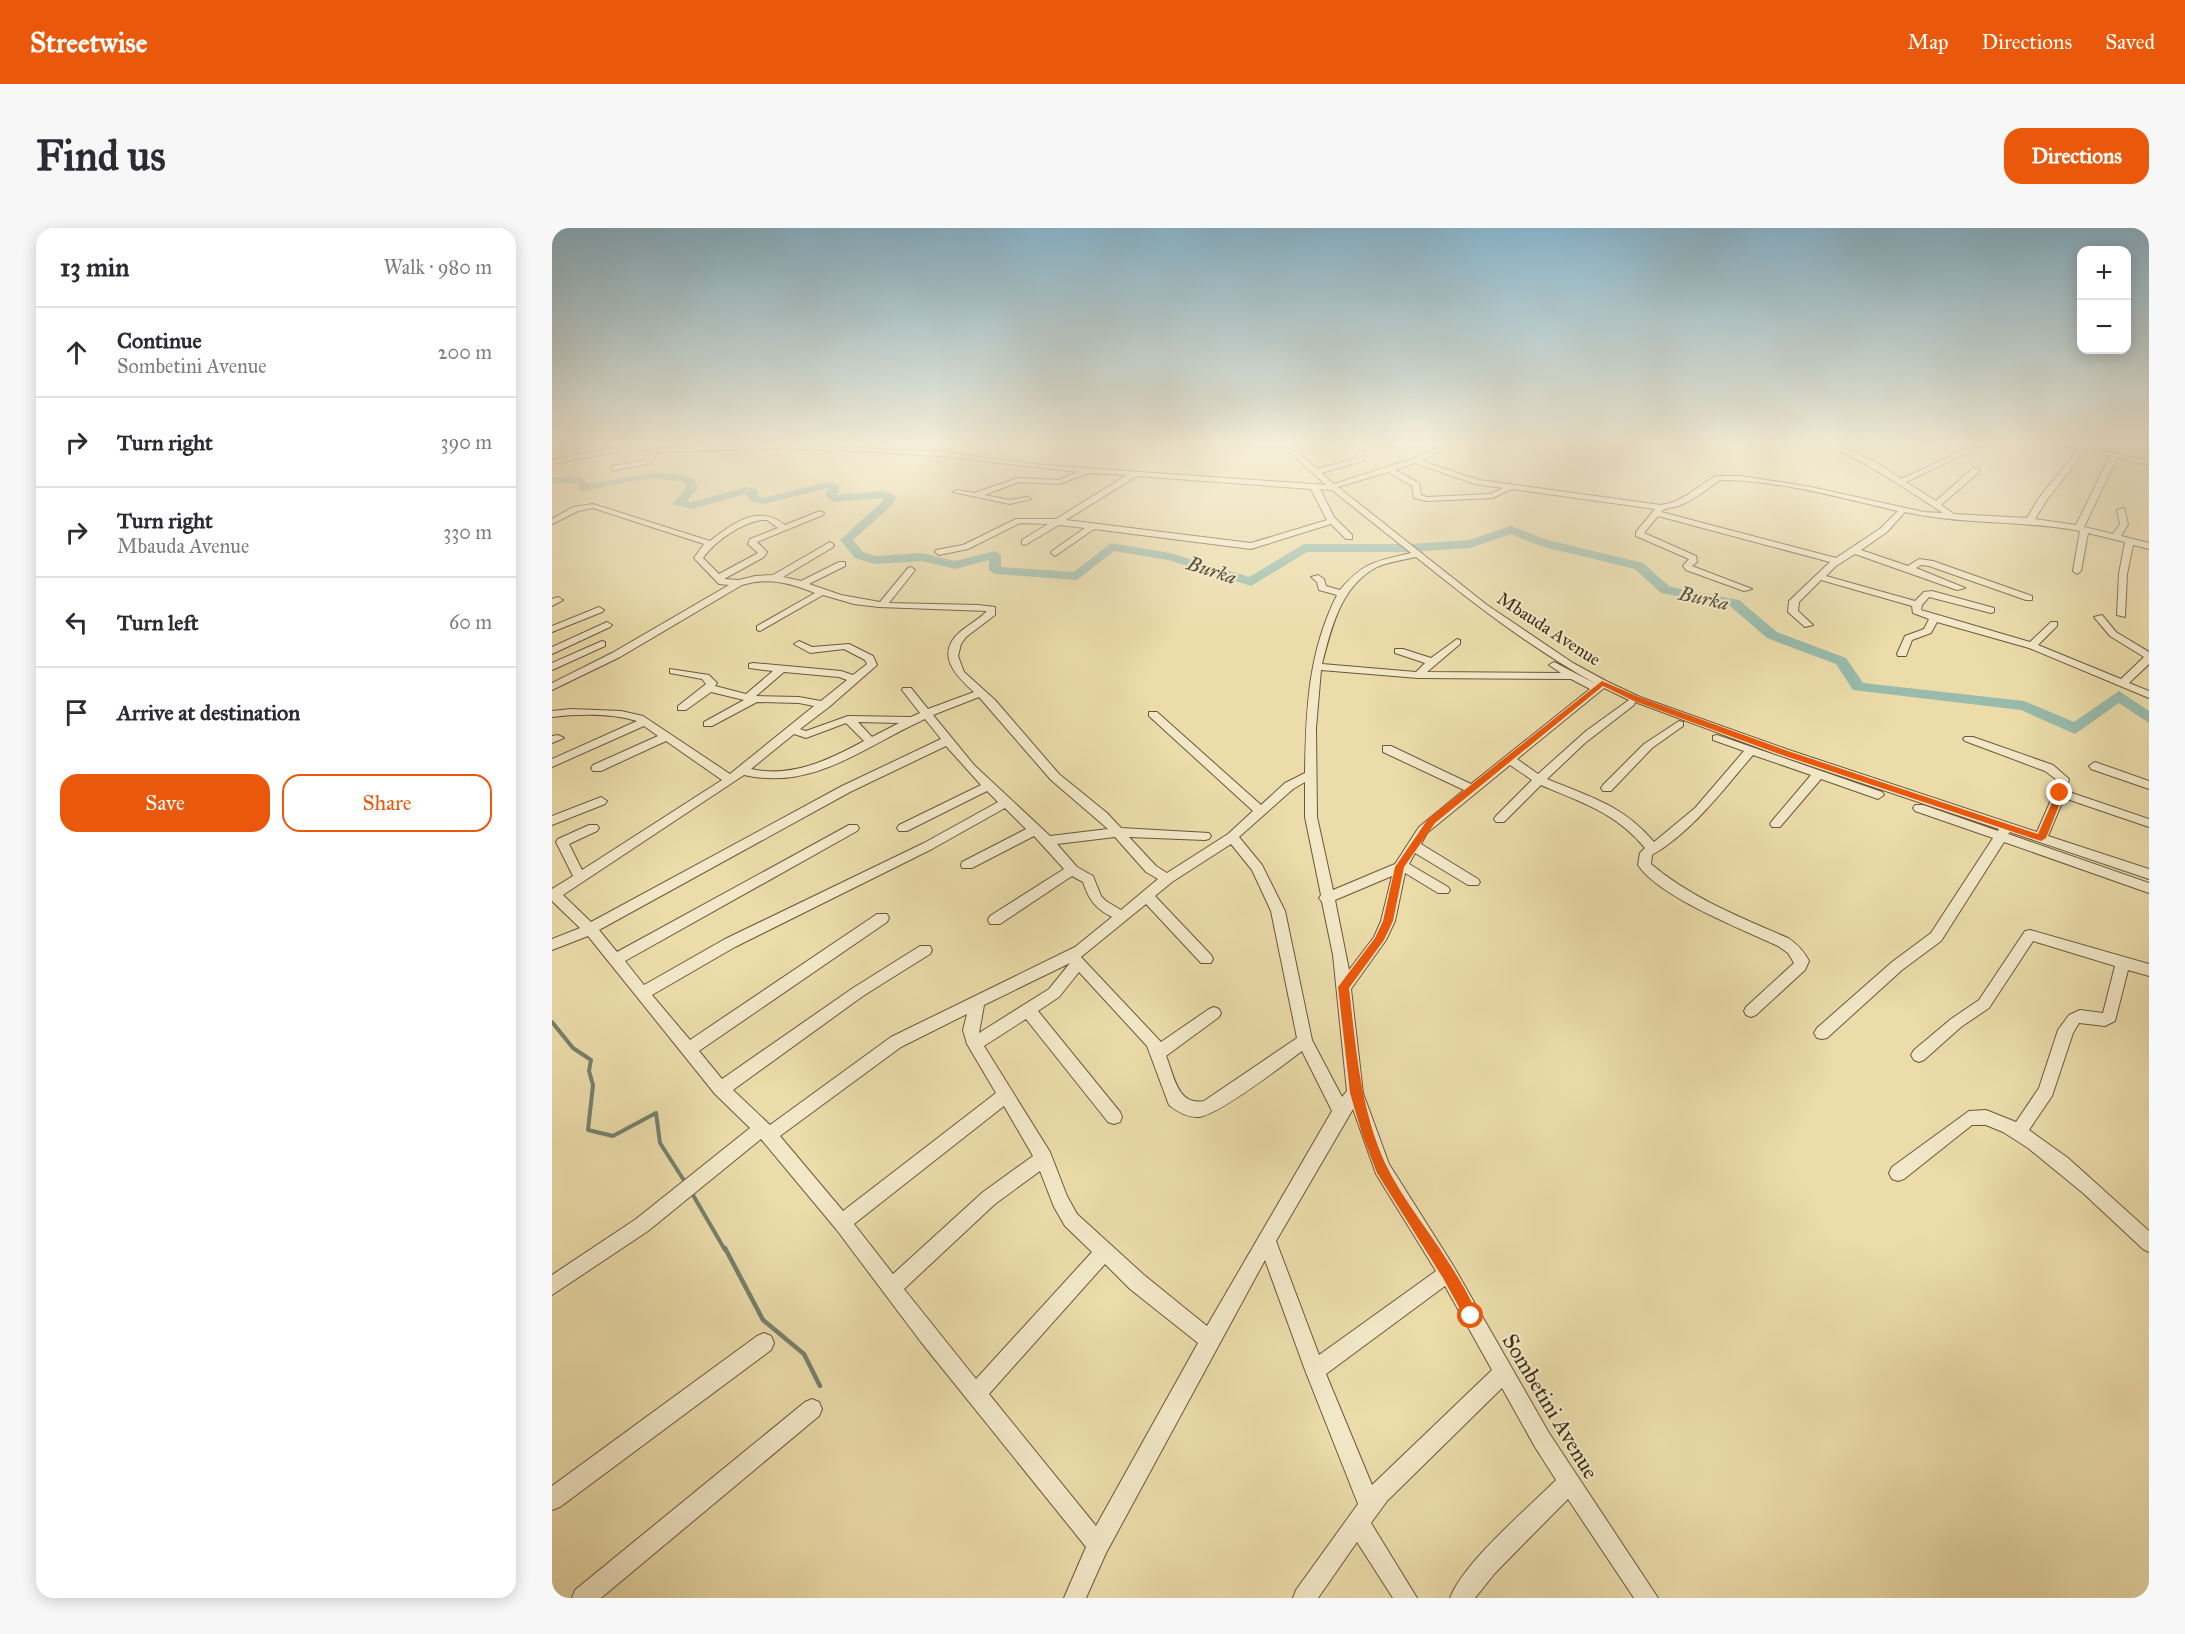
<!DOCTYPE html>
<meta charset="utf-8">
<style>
body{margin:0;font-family:"IM FELL Great Primer",serif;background:#f7f7f7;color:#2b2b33}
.controls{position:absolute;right:18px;top:18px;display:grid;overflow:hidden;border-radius:12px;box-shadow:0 3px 15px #0003}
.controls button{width:54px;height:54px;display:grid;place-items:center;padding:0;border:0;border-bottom:2px solid #e1e1e2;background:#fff;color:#2b2b33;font:30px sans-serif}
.stop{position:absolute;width:18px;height:18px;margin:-14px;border:4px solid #ea580c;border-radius:50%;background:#fff}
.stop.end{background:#ea580c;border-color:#fff;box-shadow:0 2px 6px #0008}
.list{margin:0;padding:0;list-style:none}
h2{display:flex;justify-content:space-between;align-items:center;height:78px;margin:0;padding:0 24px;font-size:26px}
h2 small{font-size:20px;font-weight:400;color:#7c7c81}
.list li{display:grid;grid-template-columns:39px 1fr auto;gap:18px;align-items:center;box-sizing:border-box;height:90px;padding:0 24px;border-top:2px solid #e1e1e2}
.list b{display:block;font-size:22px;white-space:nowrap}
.list p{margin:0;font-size:20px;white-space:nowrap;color:#7c7c81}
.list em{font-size:20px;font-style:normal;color:#7c7c81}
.actions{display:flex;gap:12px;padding:18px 24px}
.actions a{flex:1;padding:14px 0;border:2px solid #ea580c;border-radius:18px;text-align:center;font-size:21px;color:#ea580c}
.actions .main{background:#ea580c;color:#fff}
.icon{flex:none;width:33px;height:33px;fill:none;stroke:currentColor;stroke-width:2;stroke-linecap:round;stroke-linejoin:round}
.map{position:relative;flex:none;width:1597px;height:1370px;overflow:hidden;border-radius:18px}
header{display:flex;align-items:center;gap:36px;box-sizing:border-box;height:84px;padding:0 30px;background:#ea580c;color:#fff}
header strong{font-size:28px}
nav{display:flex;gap:33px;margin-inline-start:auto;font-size:21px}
.intro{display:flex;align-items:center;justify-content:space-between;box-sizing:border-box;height:144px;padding:0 36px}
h1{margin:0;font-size:42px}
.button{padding:15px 27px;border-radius:18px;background:#ea580c;color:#fff;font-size:21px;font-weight:700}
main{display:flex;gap:36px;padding:0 36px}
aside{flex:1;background:#fff;border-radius:18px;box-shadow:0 3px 15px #0003}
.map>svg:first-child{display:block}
</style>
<header>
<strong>Streetwise</strong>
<nav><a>Map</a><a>Directions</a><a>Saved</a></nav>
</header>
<div class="intro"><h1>Find us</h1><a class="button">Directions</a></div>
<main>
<aside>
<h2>13 min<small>Walk · 980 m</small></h2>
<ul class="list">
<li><svg class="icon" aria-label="ahead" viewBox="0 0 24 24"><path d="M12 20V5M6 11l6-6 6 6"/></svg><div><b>Continue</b><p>Sombetini Avenue</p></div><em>200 m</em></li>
<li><svg class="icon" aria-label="right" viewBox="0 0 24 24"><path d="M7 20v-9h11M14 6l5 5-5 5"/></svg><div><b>Turn right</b></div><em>390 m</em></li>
<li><svg class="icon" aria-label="right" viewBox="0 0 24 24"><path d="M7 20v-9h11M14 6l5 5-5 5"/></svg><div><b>Turn right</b><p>Mbauda Avenue</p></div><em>330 m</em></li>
<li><svg class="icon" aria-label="left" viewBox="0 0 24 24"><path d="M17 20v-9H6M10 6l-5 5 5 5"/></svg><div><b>Turn left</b></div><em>60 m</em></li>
<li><svg class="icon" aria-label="arrive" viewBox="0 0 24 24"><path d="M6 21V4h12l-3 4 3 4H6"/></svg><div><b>Arrive at destination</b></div></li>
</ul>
<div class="actions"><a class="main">Save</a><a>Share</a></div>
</aside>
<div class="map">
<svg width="1597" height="1370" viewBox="0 0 1597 1370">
<rect width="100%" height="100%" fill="#ebdcaa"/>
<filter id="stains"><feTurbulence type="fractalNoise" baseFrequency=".00333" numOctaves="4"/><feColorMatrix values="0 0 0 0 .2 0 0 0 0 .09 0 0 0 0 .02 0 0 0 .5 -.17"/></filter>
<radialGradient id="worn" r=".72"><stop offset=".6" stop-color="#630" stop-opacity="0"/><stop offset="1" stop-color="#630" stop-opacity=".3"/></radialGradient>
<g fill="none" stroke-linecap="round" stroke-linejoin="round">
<g stroke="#758170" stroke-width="4">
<path d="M 0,794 L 21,820 L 39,832 L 37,843 L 41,857 L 36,902 L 61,908 L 104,885 L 108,915 L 133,954"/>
<path d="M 141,967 L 173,1022"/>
</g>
<path stroke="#758170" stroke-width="4.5" d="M 173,1020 L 211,1092 L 252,1126 L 268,1158"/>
<path fill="#98bbac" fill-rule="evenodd" d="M 101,245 L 127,246 L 142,251 L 146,260 L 134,274 L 140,274 L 194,259 L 205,262 L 206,268 L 211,270 L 276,254 L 288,258 L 285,267 L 332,263 L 345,269 L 339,278 L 301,312 L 311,324 L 324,328 L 370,325 L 403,333 L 443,323 L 449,327 L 449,339 L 522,344 L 559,315 L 618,325 L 697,349 L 752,316 L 859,316 L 917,312 L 959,298 L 996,312 L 1091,335 L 1118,359 L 1187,372 L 1225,404 L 1294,430 L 1311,455 L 1472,473 L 1522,494 L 1567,463 L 1597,483 L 1597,495 L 1567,475 L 1523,506 L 1469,482 L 1301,462 L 1284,436 L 1215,410 L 1178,378 L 1109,365 L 1083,341 L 988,318 L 959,306 L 918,320 L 859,324 L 755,324 L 699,358 L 616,332 L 562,323 L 525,352 L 443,346 L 437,342 L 437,332 L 403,341 L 370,333 L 323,336 L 303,330 L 288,312 L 330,274 L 331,270 L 281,274 L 273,267 L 276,260 L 211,276 L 199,274 L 194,266 L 140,281 L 120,276 L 134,260 L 133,255 C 101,244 64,258 32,263 L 28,262 L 26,255 L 0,255 L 0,249 L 28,249 L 37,256 Z"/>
<g stroke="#6c573b" stroke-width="2">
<g id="minor">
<path d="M 0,214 L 64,214 L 104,220 L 144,218 L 142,214 L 148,214 L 151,218 L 225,216 L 387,224 L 490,237 L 774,257 L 726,214 L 733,214 L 765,241 L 805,230 L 806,223 L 812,223 L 811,233 L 769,245 L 782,256 L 860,231 L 898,214 L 906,214 L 869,233 L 927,252 L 1109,277 L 1122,274 L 1135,267 L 1163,248 L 1189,248 L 1259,259 L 1372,284 L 1391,285 C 1357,263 1322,239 1284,221 C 1274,216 1262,219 1253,214 L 1281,214 L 1324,234 L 1349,251 L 1430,214 L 1438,214 L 1354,254 L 1384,273 L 1421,240 L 1427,240 L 1427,244 L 1389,277 L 1402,286 L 1475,290 L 1487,270 L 1527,221 L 1500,214 L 1511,214 L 1597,233 L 1597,237 L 1565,230 L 1532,299 L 1561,306 L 1568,296 L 1565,282 L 1572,280 L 1576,296 L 1569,308 L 1597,315 L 1597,321 L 1581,317 L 1575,346 L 1573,389 L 1565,387 L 1567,346 L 1573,314 L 1536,305 L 1529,343 L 1525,346 L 1521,343 L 1528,303 C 1471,292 1410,297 1353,284 L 1335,304 L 1309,322 L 1356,338 L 1367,331 L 1381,333 L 1480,368 L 1480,372 L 1474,372 L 1377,338 L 1369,337 L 1364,340 L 1413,360 L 1405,362 L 1303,326 L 1284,338 L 1274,348 L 1363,373 L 1372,364 L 1380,363 L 1442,380 L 1442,384 L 1439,385 L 1377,369 L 1370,377 L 1369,382 L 1478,414 L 1499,394 L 1505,394 L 1505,398 L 1486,417 L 1569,451 L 1592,429 L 1558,408 L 1542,389 L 1550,387 L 1564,404 L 1597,424 L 1597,436 L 1577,455 L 1597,463 L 1597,470 L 1477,420 L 1385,394 L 1379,405 L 1360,412 L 1354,428 L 1346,428 L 1345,426 L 1353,408 L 1372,401 L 1377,391 L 1361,385 L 1360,378 L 1269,352 L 1247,374 L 1246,383 L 1261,397 L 1253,399 L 1236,384 L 1237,373 L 1278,334 L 1106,288 L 1092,305 L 1144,328 L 1145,334 L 1140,338 L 1200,361 L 1192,363 L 1134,342 L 1131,338 L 1137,331 L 1084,308 L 1084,304 L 1103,281 L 960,261 L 940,270 L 874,273 L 862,270 L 860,258 L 836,244 L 786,259 L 935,377 L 1021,435 L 1054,453 L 1088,469 L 1237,522 L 1485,604 L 1502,565 L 1505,552 L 1493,543 L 1413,513 L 1411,511 L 1413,509 L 1421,509 L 1501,537 L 1517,551 L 1514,563 L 1597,591 L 1597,599 L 1512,570 L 1496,608 L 1597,641 L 1597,651 L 1458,604 L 1456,606 L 1597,655 L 1597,665 L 1452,614 L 1389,713 L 1350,742 L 1275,810 L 1270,811 L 1265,810 L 1262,805 L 1265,800 L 1340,734 L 1379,705 L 1441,610 L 1363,583 L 1361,580 L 1363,577 L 1371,577 L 1446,603 L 1447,601 L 1229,528 L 1083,474 L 1082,477 L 1033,515 L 995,551 C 1038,569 1071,577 1102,614 L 1143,580 L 1192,523 L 1161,512 L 1161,508 L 1165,507 L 1330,564 L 1332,567 L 1326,571 L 1269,551 L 1228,599 L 1220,599 L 1218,596 L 1220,593 L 1259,547 L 1201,527 C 1170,563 1141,603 1100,627 L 1099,636 C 1139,670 1188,689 1236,710 C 1245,716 1252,723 1257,733 L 1253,742 L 1204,787 L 1199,789 L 1194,787 L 1192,783 L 1194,779 L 1242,735 L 1236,725 L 1226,718 C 1190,701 1107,669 1086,637 L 1088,625 L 1093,620 C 1063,584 1030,575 989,557 L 952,594 L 944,594 L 942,591 L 944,588 L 980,552 L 958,537 L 875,605 L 869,616 L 926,651 L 928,654 L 926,657 L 916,657 L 863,625 L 857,636 L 896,659 L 898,662 L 896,665 L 886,665 L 853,645 L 843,693 L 834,712 L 799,761 L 811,865 L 837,936 L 902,1039 L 997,1205 L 1106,1370 L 1082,1370 L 1016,1271 L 943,1345 L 923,1370 L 898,1370 C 912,1334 975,1281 1004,1252 L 983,1219 L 950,1160 L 835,1273 L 819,1295 L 865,1370 L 841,1370 L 805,1314 L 766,1370 L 741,1370 L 744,1362 L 806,1276 L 753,1142 L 713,1032 L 554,1325 L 534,1370 L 512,1370 L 534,1319 L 369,1114 L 284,1001 L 209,911 L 96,1003 L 0,1067 L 0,1047 L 84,991 L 198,900 L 163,866 L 36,708 L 0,722 L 0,711 L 28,700 L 0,673 L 0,661 L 21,648 L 4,614 L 6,611 L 37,597 L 45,597 L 47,600 L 45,603 L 17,616 L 30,642 L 170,552 L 114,513 L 49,543 L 41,543 L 39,540 L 41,537 L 106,508 L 92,498 L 0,539 L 0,531 L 85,493 C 59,485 27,486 0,489 L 0,483 L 19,481 L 69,483 L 91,488 L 178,546 L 262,478 L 247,475 L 205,474 L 160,498 L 152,498 L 152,494 L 192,472 L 159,464 L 134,482 L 126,482 L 126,478 L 154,456 L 150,451 L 118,445 L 118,441 L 157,447 L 165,455 L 163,458 L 194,466 L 221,443 L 197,440 L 197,436 L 201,435 L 289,443 L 301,447 L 315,436 L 313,432 L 292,421 L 258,425 L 242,416 L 247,413 L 260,419 L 297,416 L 321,428 L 325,437 L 277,479 L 248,501 L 254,503 L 296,488 L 359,489 L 368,485 L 350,462 L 351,460 L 359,460 L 376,481 L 422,464 C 403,447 383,426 408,404 C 417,396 428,391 435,383 L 327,379 L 302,376 L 271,367 L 208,403 L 205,402 L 205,398 L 263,365 C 238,355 217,349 190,357 L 68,429 L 0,462 L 0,455 L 60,425 L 177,357 L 167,356 L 142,330 L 152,316 L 41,280 L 26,283 L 0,296 L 0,291 L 21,279 L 41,276 L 158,313 C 182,295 205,276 233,297 L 268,283 L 272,285 L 271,287 L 205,314 L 215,324 L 212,329 L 172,351 L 187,352 L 203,348 L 221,347 L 278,314 L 282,317 L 281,319 L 231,349 L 249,353 L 287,334 L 293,334 L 293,338 L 257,356 L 289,367 L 328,374 L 356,340 L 359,339 L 363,342 L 337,375 L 426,377 L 443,379 L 443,387 L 414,409 L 409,416 L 406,428 L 412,444 L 443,472 L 507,546 L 555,585 L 569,600 L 657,605 L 659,608 L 657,611 L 653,612 L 577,609 L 604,638 L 615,645 L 676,606 L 701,583 L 597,488 L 597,484 L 605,484 L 709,577 L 733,555 L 753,545 C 754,481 756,425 785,367 L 767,362 L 765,354 L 759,349 L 766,347 L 772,351 L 774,358 L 788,362 C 811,334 825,333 859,325 L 780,262 L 768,261 L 782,289 L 800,307 L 800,311 L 794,311 L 779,296 L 699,321 L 542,301 L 503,328 L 499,325 L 500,323 L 533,300 L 507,297 L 473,317 L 470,316 L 470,312 L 496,296 L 468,295 L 416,321 L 387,327 L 383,324 L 384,322 L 411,317 L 464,291 L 504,291 L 575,247 L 537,245 L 507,256 L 467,254 L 432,267 L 458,272 L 475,269 L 479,271 L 458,276 L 401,264 L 405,262 L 422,265 L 466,250 L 506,252 L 526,244 L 387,228 L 319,224 L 225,220 L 106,224 L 97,236 L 63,242 L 60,242 L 60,238 L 92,232 L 99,223 L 64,218 L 0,216 ZM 1533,223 L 1558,228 L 1524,297 L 1483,291 L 1494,273 ZM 863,235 L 923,256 L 951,260 L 938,266 L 875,269 L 869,267 L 867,255 L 843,242 ZM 585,248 L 759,261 L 775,292 L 699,315 L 514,292 ZM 1168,252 C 1228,252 1288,270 1346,283 L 1329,300 L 1284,330 L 1109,284 C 1114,279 1120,280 1126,278 C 1141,273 1155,261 1168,252 ZM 209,292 L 215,292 L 226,300 L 198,311 L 196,316 L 206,325 L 167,346 L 151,330 C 163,313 188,296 209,292 ZM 864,329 C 921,375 979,420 1044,456 L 1002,434 L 997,437 L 1009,445 L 875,444 L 908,416 L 908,412 L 905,411 L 879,430 L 851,421 L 843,421 L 843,425 L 873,435 L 864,444 L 770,436 C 779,401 788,360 823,340 C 834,334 851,332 864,329 ZM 769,442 L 866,450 L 1019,451 L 1038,461 L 919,556 L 839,518 L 831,518 L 831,524 L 912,562 L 867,599 L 843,636 L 781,662 L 765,589 L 764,500 ZM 232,444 L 287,449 L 295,452 L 269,473 L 247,469 L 204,468 ZM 1052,460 L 1077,472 L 1034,503 L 986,546 L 965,531 ZM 427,469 L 499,552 L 556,601 L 498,608 L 422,537 L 381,487 ZM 373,491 L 389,511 L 290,558 L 39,694 L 11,667 L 192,547 C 262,563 313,518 373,491 ZM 306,494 L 347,495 L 320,509 ZM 294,495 L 312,513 C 277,532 240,550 199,541 L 242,506 L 254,510 ZM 394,518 L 429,557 L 347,597 L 345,600 L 347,603 L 355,603 L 435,563 L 446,574 L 372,615 L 173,711 L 92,757 L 73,733 L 305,603 L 307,600 L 305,597 L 297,597 L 65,724 L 47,702 L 298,564 ZM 753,554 L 753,589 L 769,667 L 767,670 L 770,674 L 781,727 L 795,863 L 790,869 L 760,812 L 733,683 L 710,637 L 687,609 L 741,561 ZM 453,580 L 474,601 L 410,634 L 409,637 L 410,640 L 420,640 L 482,608 L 512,641 L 438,688 L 436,692 L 438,696 L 448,696 L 520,648 L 531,654 C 537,672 543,680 560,689 L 523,719 L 339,809 L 218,897 L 181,862 L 311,768 L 378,726 L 380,722 L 378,718 L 368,718 L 301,760 L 170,851 L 147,823 L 335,694 L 337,690 L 335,686 L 325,686 L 138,812 L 100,767 L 183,719 L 380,621 ZM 563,609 L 594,644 L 606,651 L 569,682 L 554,673 L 549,668 L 541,648 L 525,639 L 505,616 ZM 679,616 L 700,642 L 719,683 L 745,810 L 652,873 C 625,878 622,847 614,828 L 667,789 L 669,785 L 667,781 L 662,779 L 657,781 L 609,814 L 529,729 L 594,676 L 649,735 L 659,735 L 661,731 L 659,727 L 603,668 L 620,654 ZM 840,648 L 829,693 L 822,709 L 797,742 L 783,672 ZM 518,735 L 497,761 L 427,805 L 432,777 ZM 527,744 L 595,818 L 617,877 C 626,884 636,890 647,889 C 668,886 730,838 750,823 L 780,883 L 655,1098 L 592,1047 L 525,986 L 515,968 L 498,924 L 432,818 L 474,791 L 556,894 L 562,896 L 568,894 L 570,889 L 568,884 L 486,783 L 507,769 ZM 415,786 L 411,802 L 415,816 L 444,865 L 291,983 L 228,908 L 349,819 ZM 452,878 L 481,928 L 431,964 L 341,1046 L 302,996 ZM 801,881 L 824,946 L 884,1043 L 767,1127 L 724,1013 ZM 488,943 L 502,979 L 513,998 L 540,1024 L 424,1151 L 352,1061 L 443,976 ZM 553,1036 L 578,1061 L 646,1115 L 544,1298 L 437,1166 ZM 893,1058 L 940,1142 L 820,1257 L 774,1146 Z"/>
<path d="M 829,214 L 858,214 L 841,219 Z"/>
<path d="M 64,219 L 68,221 L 67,223 L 0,236 L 0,232 Z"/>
<path d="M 6,369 L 11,372 L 0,378 L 0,371 Z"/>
<path d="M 47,379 L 52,382 L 50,384 L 0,404 L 0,398 Z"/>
<path d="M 55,394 L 60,397 L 58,399 L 0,426 L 0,419 Z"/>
<path d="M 50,413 L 53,414 L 53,418 L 0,442 L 0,435 Z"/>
<path d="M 1127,493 L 1131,494 L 1131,498 L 1100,520 L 1059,563 L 1051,563 L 1049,560 L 1051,557 L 1092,516 Z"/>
<path d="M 6,507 L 12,510 L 0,515 L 0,508 Z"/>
<path d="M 1543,534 L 1597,553 L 1597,561 L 1539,541 L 1537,538 Z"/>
<path d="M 49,569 L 55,573 L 53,576 L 0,597 L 0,588 Z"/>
<path d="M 1478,702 L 1597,736 L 1597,748 L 1576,742 L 1563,793 L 1553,798 L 1527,795 L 1521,805 L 1500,868 L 1477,902 L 1516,930 L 1597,1003 L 1597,1024 L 1591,1021 L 1531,965 L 1476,920 L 1451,904 L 1434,897 L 1420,897 L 1352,951 L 1346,953 L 1340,951 L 1337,945 L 1340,939 L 1417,883 L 1434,882 L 1464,894 L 1487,860 L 1506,802 L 1517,787 L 1528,782 L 1551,785 L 1563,738 L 1481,713 L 1437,780 L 1409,799 L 1372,832 L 1367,834 L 1362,832 L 1359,827 L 1362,822 L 1399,791 L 1427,772 L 1473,703 Z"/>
<path d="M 212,1105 L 219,1108 L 222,1115 L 219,1122 L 8,1279 L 0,1282 L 0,1258 L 205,1108 Z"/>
<path d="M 260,1171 L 267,1174 L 270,1181 L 267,1188 L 49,1370 L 20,1370 L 23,1362 L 253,1174 Z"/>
</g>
</g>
<use href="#minor" fill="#f2e8c8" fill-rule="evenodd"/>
</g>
<linearGradient id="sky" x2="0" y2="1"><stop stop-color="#88b7d0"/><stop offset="0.53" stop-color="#f6efd9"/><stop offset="1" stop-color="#f6efd9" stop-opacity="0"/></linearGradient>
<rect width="1597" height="406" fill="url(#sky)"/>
<path fill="#ea580c" d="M 1050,453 L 1087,469 L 1236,523 L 1486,606 L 1505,563 L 1512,565 L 1494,610 L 1489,613 L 1230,527 L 1082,473 L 1051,458 L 883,595 L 852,639 L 841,693 L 832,712 L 797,760 C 804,820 808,879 833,935 C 849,969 875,1000 895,1032 C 902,1043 928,1082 924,1092 L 919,1094 L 914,1092 L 891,1050 L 825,945 L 811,909 L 798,865 L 786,759 L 823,710 L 831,693 L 843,639 L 876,591 Z"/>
<g text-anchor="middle" stroke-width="4.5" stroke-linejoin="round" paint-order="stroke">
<g font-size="18" fill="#412b16" stroke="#f2e8c8">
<text transform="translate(997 401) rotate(33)" y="6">Mbauda Avenue</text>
</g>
<g font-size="20" font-style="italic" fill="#574f3c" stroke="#f2e8c8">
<text transform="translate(660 342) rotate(18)" y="7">Burka</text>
<text transform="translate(1152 370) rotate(13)" y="7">Burka</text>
</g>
<g font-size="22" fill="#412b16" stroke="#f2e8c8">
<text transform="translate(999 1178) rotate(59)" y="8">Sombetini Avenue</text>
</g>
</g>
<rect width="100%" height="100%" filter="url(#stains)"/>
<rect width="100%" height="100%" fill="url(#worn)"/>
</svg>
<div class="controls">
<button>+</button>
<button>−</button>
</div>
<div class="stop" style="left:919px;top:1088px"></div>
<div class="stop end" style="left:1508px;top:565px"></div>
</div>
</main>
